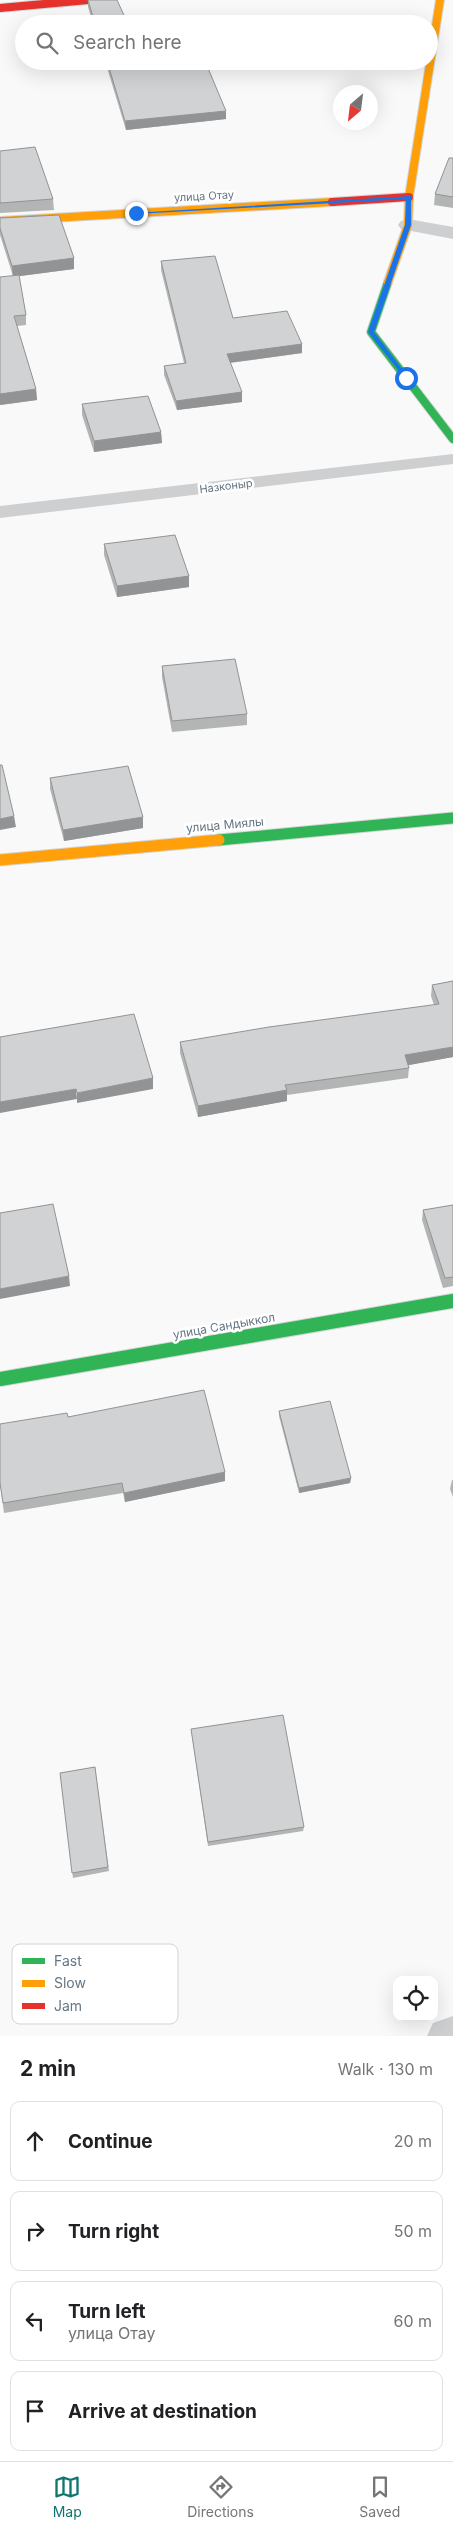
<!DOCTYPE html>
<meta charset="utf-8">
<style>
body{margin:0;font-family:Inter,sans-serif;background:#f2f2f2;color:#202124}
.controls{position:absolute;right:15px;bottom:15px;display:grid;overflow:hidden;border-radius:10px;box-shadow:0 5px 20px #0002}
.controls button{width:45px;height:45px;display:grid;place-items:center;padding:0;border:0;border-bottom:1px solid #e0e0e0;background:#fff;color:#202124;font:25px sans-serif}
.compass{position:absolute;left:333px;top:85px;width:45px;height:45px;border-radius:50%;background:#fff;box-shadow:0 5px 20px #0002;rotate:208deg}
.stop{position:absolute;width:15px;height:15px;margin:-11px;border:4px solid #1a73e8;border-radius:50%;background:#fff}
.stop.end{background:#1a73e8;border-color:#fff;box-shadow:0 1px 5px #0008}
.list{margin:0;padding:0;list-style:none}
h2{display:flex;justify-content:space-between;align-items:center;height:65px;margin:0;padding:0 20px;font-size:21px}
h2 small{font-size:16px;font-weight:400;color:#757577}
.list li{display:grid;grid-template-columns:32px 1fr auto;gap:15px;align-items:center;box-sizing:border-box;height:80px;margin:0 10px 10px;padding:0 10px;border:1px solid #e0e0e0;border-radius:10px}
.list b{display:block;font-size:19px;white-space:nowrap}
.list p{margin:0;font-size:16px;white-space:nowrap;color:#757577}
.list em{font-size:16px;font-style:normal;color:#757577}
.icon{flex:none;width:28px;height:28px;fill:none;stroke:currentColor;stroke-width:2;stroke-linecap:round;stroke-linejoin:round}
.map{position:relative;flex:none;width:453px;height:2036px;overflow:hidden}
.search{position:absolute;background:#fff;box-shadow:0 5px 20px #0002;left:15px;right:15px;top:15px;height:55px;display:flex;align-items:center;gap:12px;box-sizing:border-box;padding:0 18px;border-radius:28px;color:#757577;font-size:19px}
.sheet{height:425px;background:#fff}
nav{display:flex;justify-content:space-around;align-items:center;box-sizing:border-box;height:70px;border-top:1px solid #e0e0e0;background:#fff;font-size:14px;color:#757577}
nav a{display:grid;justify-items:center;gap:2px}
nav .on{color:#0f766e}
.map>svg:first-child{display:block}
</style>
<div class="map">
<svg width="453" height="2036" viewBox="0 0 453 2036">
<rect width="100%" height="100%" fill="#f9f9f9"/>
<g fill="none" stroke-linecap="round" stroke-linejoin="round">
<g stroke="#d5d6d7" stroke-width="10">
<path id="fast-far2" d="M 388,282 L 371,332 L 453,439"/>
</g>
<g stroke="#d5d6d7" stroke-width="13">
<path id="fast-far1" d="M 219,840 L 453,818"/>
</g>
<g stroke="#d5d6d7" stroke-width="16">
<path id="fast" d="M 0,1379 L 453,1301"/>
</g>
<g stroke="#d5d6d7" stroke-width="10">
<g id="slow-far1">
<path d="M 0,221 L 332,202"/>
<path d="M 388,282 L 408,225 L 409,197 L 440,0"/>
</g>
</g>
<g stroke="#d5d6d7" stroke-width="13">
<path id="slow" d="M 0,860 L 219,840"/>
</g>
<g stroke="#d5d6d7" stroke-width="10">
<g id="jam">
<path d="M 0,8 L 88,0"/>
<path d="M 332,202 L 409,197"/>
</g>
</g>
<path fill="#cecfd0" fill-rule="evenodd" d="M 453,454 L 453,464 L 0,518 L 0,506 Z"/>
<g fill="#cecfd0" fill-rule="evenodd">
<path d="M 408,219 L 453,227 L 453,239 L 401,229 L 398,225 L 401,221 Z"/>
<path d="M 453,2016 L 453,2036 L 427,2036 L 433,2023 Z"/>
</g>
<use href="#fast-far2" stroke="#30b455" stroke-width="8"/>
<use href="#fast-far1" stroke="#30b455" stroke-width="11"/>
<use href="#fast" stroke="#30b455" stroke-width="14"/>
<use href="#slow-far1" stroke="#ff9f0a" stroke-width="8"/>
<use href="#slow" stroke="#ff9f0a" stroke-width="11"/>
<use href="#jam" stroke="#e5322d" stroke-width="8"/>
</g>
<g fill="#b3b5b5">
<path d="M 88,0 L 128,24 L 93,24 L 88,7 Z"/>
<path d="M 105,61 L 205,61 L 226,119 L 126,130 Z"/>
<path d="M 0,151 L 53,199 L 54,210 L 0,213 Z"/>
<path d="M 453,158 L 453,208 L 434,205 L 435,194 Z"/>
<path d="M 0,218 L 74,258 L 74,269 L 19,276 L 26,315 L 26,325 L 17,326 L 36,389 L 37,400 L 0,405 L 13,276 L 0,235 Z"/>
<path d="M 161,261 L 233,318 L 302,344 L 302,353 L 230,363 L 242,402 L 177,410 L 164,375 L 164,366 L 184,363 L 161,270 Z"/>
<path d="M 82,404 L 161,432 L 162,443 L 94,452 L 82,415 Z"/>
<path d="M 104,544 L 189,576 L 189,587 L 117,597 L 104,555 Z"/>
<path d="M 162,666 L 247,714 L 247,725 L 172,732 L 162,677 Z"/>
<path d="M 50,778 L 143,828 L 64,841 L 50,789 Z"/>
<path d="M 453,981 L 453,1057 L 408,1065 L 409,1068 L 408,1078 L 287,1095 L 287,1101 L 198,1117 L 180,1053 L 180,1042 L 434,1005 L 431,996 L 432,985 Z"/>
<path d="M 453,1205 L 453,1286 L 443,1288 L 422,1220 L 423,1210 Z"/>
<path d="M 279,1411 L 351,1478 L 350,1483 L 299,1493 L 279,1416 Z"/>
<path d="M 68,1417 L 225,1481 L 125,1502 L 123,1493 L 4,1513 L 0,1483 Z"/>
<path d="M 452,1480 L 453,1480 L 453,1497 L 450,1489 Z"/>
<path d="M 191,1729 L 304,1827 L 303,1831 L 208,1846 Z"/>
<path d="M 95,1767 L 109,1871 L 73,1878 L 60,1773 Z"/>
</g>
<g fill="#929394">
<path d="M 226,111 L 226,119 L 126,130 L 125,121 Z"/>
<path d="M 74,258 L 74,269 L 13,277 L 12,266 Z"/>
<path d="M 302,344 L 302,353 L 227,363 L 227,354 Z"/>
<path d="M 36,389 L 37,400 L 0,405 L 0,394 Z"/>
<path d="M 242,392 L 242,402 L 177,410 L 176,401 Z"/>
<path d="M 161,432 L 162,443 L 94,452 L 94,441 Z"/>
<path d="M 189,576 L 189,587 L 117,597 L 117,586 Z"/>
<path d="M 14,816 L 16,827 L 0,830 L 0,819 Z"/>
<path d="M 143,817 L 143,828 L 64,841 L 63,830 Z"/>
<path d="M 453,1047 L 453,1057 L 404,1066 L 405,1055 Z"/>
<path d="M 153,1078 L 153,1089 L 77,1103 L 77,1093 Z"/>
<path d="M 76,1089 L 77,1099 L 0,1113 L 0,1102 Z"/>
<path d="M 287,1090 L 287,1101 L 198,1117 L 198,1106 Z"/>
<path d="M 69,1276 L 70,1286 L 0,1299 L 0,1289 Z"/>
<path d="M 225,1472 L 225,1481 L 125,1502 L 124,1493 Z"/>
<path d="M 351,1478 L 350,1483 L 299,1493 L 299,1488 Z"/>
</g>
<g fill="#d0d2d3" stroke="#929394">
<path d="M 88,0 L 117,0 L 128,24 L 95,24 Z"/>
<path d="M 107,61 L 205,61 L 226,111 L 125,121 Z"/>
<path d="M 35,147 L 53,199 L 0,203 L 0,151 Z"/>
<path d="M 449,158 L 453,158 L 453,197 L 435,194 Z"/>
<path d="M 59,215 L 74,258 L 12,266 L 0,228 L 0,218 Z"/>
<path d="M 215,256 L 233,318 L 287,311 L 302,344 L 227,354 L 242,392 L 176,401 L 164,366 L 186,363 L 161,261 Z"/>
<path d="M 19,275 L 26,315 L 14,316 L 36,389 L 0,394 L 0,277 Z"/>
<path d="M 148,396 L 161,432 L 94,441 L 82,404 Z"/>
<path d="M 175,535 L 189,576 L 117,586 L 104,544 Z"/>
<path d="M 235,659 L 247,714 L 172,721 L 162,666 Z"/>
<path d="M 0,765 L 2,765 L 14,816 L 0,819 Z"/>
<path d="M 128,766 L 143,817 L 63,830 L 50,778 Z"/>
<path d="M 453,981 L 453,1047 L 405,1055 L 409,1068 L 285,1085 L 287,1090 L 198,1106 L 180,1042 L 269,1027 L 439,1004 L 432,985 Z"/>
<path d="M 134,1014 L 153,1078 L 77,1093 L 76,1089 L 0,1102 L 0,1037 Z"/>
<path d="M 53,1204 L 69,1276 L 0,1289 L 0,1213 Z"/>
<path d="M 453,1205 L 453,1277 L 445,1278 L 423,1210 Z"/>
<path d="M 204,1390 L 225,1472 L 124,1493 L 122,1483 L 3,1503 L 0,1483 L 0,1424 L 67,1413 L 68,1417 Z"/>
<path d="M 330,1401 L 351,1478 L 299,1488 L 279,1411 Z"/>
<path d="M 283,1715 L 304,1827 L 208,1842 L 191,1729 Z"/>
<path d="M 95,1767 L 108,1867 L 72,1873 L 60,1773 Z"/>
</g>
<path fill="#1a73e8" d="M 411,196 L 411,225 L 374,332 L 409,378 L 406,380 L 368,332 L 405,225 L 406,199 L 136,214 L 133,213 Z"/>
<g text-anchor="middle" stroke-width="5" stroke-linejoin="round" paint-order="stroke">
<g font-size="11" fill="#657683" stroke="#fff">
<text transform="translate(204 196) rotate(-3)" y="4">улица Отау</text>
<text transform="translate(226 486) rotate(-7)" y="4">Назконыр</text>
</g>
<g font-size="12" fill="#657683" stroke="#fff">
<text transform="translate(225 825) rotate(-5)" y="4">улица Миялы</text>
<text transform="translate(224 1326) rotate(-10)" y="4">улица Сандыккол</text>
</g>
</g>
<rect x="12" y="1944" width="166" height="80" rx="8" fill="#fff" stroke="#d1d6da" stroke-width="1"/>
<rect x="22" y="1958" width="23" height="6" fill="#30b455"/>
<rect x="22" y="1980" width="23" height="7" fill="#ff9f0a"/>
<rect x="22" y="2003" width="23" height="6" fill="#e5322d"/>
<g font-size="14" fill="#657683">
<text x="54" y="1966">Fast</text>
<text x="54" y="1988">Slow</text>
<text x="54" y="2011">Jam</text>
</g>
</svg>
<div class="controls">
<button><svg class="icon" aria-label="locate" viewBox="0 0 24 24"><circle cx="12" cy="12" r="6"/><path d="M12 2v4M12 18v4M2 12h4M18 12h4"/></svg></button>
</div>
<svg class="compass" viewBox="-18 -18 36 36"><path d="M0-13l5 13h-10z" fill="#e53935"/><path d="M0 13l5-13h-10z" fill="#757577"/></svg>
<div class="stop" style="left:406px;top:378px"></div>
<div class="stop end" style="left:136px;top:213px"></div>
<div class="search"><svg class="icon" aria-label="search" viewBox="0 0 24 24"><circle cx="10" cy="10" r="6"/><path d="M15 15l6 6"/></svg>Search here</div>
</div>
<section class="sheet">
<h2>2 min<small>Walk · 130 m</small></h2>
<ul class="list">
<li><svg class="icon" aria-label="ahead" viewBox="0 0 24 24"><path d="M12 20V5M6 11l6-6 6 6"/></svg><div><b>Continue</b></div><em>20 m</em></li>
<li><svg class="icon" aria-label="right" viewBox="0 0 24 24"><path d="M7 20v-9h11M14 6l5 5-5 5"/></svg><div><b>Turn right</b></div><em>50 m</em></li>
<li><svg class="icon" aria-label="left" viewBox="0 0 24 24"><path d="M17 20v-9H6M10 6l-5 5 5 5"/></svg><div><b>Turn left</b><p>улица Отау</p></div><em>60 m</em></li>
<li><svg class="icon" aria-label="arrive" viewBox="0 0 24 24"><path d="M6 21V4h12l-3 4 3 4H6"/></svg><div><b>Arrive at destination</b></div></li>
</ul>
</section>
<nav>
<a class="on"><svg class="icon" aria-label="map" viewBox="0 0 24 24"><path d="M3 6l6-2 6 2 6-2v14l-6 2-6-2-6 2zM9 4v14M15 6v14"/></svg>Map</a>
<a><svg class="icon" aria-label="directions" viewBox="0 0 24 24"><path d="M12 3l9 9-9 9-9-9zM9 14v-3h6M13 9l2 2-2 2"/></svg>Directions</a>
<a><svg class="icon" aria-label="saved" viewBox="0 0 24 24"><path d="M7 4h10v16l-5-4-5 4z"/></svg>Saved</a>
</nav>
